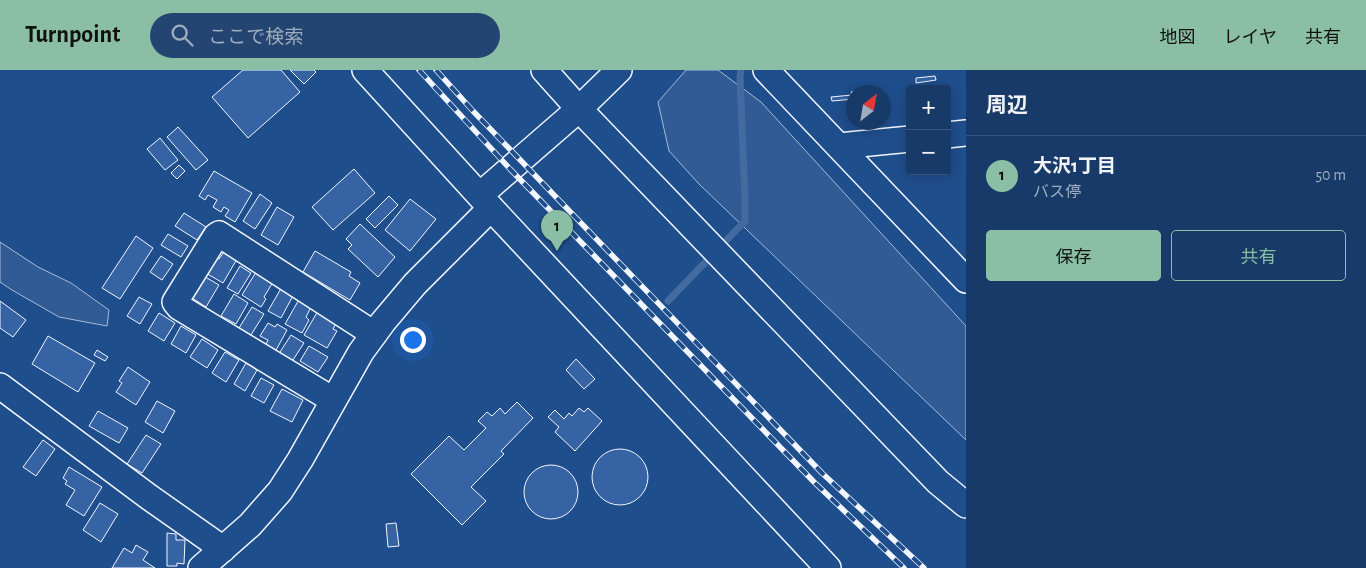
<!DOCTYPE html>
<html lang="ja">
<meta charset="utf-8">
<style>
body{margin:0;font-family:"Alegreya Sans","Noto Sans JP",sans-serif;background:#244571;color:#f1f3f6}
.controls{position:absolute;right:15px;top:15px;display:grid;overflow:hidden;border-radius:5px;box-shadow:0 2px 12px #0003}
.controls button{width:45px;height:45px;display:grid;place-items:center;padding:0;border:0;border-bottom:1px solid #36547d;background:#173a69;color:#f1f3f6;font:25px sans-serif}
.compass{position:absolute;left:846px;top:15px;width:45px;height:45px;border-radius:50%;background:#173a69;box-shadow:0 2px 12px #0003;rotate:31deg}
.you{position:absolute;left:412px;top:269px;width:18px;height:18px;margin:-12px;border:4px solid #fff;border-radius:50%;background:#1a73e8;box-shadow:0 0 0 8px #1a73e833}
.badge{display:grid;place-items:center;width:32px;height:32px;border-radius:50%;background:#8abfa5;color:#111;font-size:16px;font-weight:700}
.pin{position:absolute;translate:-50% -41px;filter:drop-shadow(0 1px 2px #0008)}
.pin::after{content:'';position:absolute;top:26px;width:18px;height:15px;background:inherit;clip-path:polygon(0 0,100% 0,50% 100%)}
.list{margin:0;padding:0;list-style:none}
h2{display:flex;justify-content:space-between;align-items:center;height:65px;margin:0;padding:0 20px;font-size:21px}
h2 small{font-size:16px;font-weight:400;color:#9eadc0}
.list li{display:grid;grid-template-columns:32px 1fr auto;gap:15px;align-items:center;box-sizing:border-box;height:80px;padding:0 20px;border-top:1px solid #36547d}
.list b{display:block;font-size:19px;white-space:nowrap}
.list p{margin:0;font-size:16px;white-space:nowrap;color:#9eadc0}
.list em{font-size:16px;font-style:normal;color:#9eadc0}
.actions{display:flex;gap:10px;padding:15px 20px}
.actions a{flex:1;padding:11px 0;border:1px solid #8abfa5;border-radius:5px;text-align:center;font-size:18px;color:#8abfa5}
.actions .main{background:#8abfa5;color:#111}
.icon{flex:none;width:28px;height:28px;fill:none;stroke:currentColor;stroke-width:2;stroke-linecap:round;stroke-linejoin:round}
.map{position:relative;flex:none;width:966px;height:498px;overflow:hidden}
header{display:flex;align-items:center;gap:30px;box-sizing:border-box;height:70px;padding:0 25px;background:#8abfa5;color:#111}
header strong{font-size:24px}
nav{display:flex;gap:28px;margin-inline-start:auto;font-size:18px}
.search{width:350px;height:45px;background:#244571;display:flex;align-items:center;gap:12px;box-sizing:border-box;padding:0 18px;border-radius:28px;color:#9eadc0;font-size:19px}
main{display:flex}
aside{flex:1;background:#173a69}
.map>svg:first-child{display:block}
</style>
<header>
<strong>Turnpoint</strong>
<div class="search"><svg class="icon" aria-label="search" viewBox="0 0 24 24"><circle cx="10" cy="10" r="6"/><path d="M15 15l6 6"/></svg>ここで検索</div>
<nav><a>地図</a><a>レイヤ</a><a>共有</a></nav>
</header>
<main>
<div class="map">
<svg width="966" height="498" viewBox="0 0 966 498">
<rect width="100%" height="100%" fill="#1f4e8c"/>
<g fill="#305b95" stroke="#a8bbd7">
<path d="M 686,0 L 718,0 L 761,32 L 966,256 L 966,370 L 699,114 L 669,81 L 658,32 Z"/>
<path d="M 0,172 L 38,197 L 71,213 L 109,240 L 107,256 L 59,247 L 12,220 L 0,212 Z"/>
</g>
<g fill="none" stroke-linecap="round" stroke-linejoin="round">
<path stroke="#446ba0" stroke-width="7" d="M 668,231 L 745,151 L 745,130 L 740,6 L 741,0"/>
</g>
<g fill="#3563a3" stroke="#f2f6ff">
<path d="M 243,0 L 281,0 L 300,22 L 248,68 L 212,27 Z"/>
<path d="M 290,0 L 314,0 L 316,2 L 304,14 Z"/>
<path d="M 935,6 L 936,10 L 916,13 L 916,8 Z"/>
<path d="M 861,21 L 861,22 L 854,22 L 854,29 L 832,31 L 831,27 L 852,25 L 851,22 Z"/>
<path d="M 178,57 L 208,90 L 196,100 L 167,67 Z"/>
<path d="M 160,68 L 178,90 L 165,100 L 147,79 Z"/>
<path d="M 179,95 L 185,101 L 177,109 L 171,103 Z"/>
<path d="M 354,99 L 375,123 L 333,160 L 312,137 Z"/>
<path d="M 214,101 L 252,123 L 235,152 L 225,146 L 229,140 L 224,137 L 221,142 L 213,137 L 217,130 L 208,125 L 205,130 L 199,126 Z"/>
<path d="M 260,124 L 272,133 L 255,159 L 243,151 Z"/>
<path d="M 389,126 L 398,135 L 375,158 L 366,149 Z"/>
<path d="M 410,129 L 436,149 L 410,181 L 385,160 Z"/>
<path d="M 277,137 L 294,147 L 278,175 L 261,165 Z"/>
<path d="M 184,143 L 206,157 L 197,170 L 175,156 Z"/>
<path d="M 360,154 L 395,187 L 378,207 L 348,179 L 352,175 L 346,169 Z"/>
<path d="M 168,164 L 188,176 L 181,187 L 161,175 Z"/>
<path d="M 136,166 L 153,178 L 120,229 L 102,218 Z"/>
<path d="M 315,181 L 351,202 L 349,206 L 360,213 L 350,230 L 303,202 Z"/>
<path d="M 224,182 L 237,189 L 223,213 L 204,202 L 214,186 L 219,189 Z"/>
<path d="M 161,186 L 173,194 L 162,210 L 150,202 Z"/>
<path d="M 240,196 L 251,203 L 238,224 L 227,218 Z"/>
<path d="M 256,202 L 273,212 L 264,227 L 266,229 L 261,237 L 242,225 Z"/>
<path d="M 202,205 L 219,215 L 206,237 L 189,226 Z"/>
<path d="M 283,215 L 295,222 L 281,248 L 268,241 Z"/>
<path d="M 234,224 L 248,233 L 236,254 L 221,246 Z"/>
<path d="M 301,226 L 313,233 L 306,247 L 309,250 L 302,263 L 285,254 Z"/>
<path d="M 139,227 L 152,234 L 140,254 L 127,246 Z"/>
<path d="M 0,231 L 26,250 L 13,267 L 0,258 Z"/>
<path d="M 252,237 L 264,244 L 251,265 L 239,258 Z"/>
<path d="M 319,239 L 338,250 L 333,259 L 337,261 L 327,278 L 304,265 Z"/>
<path d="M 159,243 L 175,253 L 164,271 L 148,261 Z"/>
<path d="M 268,253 L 275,257 L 277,254 L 287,260 L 275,282 L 265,276 L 268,270 L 260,266 Z"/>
<path d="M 181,256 L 196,265 L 186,283 L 171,274 Z"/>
<path d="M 291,265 L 304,273 L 291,293 L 278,285 Z"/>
<path d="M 48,266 L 95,293 L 78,322 L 32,294 Z"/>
<path d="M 202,269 L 218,280 L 207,298 L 190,287 Z"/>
<path d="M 309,276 L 328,287 L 318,302 L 300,291 Z"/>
<path d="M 97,280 L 108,287 L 105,291 L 94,285 Z"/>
<path d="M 225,282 L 239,290 L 226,312 L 212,303 Z"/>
<path d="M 576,289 L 595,309 L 584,319 L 566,300 Z"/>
<path d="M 246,293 L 257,300 L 245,321 L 234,314 Z"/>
<path d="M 128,297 L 150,312 L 136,335 L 116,322 L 122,313 L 119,311 Z"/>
<path d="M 261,308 L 274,315 L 264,333 L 251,326 Z"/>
<path d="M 282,319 L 303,330 L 292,352 L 270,341 Z"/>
<path d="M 157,331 L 175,341 L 163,363 L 145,352 Z"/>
<path d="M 517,332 L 533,348 L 501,381 L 504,384 L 471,417 L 486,431 L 462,455 L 411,404 L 449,366 L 464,380 L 486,358 L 478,351 L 487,342 L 492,346 L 500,338 L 505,344 Z"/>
<path d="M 579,338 L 584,342 L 588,338 L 602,351 L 575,381 L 555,362 L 559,357 L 548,347 L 555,340 L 564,349 L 569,343 L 572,346 Z"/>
<path d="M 98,341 L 128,358 L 119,373 L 89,356 Z"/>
<path d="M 146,365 L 161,374 L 142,403 L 127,394 Z"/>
<path d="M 43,370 L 55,379 L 36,406 L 23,397 Z"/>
<circle cx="620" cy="407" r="28"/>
<circle cx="551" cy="422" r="27"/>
<path d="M 69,397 L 102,417 L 84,446 L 66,435 L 75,420 L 65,414 L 67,411 L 63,408 Z"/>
<path d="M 100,433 L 118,444 L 101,472 L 83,460 Z"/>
<path d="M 396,453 L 399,476 L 388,477 L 386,454 Z"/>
<path d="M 167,463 L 176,464 L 176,470 L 185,470 L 184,494 L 177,493 L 177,496 L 167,496 Z"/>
<path d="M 136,475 L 148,482 L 143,490 L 155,498 L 112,498 L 124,478 L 132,483 Z"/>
</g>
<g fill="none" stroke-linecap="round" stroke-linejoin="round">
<g stroke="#f2f6ff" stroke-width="28">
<g id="minor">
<path d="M 365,0 L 491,138 L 828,498"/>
<path d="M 544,0 L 579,39 L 938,412 L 966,435"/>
<path d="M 766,0 L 966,210"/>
<path d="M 947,65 L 966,63"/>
<path d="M 839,76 L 910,69"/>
<path d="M 480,125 L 579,39 L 619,0"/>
<path d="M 0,316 L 149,427 L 223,479"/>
<path d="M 333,330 L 179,237 L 175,232 L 216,166 L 219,164 L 374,264"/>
<path d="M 201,498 L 250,455 L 280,421 L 300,390 L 361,282 L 383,252 L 415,214 L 491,138"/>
</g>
</g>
<use href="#minor" stroke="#1f4e8c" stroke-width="25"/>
<g stroke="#f2f6ff" stroke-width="5.5">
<g id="rail">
<path d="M 419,0 L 510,99 L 814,412 L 904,498"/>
<path d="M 436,0 L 473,41 L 822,403 L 924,498"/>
</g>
</g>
<use href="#rail" stroke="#1f4e8c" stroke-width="4" stroke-dasharray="11" stroke-linecap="butt"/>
</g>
</svg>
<div class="controls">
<button>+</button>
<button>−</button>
</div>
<svg class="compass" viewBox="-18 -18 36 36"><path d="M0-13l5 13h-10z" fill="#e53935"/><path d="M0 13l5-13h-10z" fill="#9eadc0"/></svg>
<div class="you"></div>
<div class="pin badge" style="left:557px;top:181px">1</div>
</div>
<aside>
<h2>周辺<small></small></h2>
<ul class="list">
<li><span class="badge">1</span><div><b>大沢1丁目</b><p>バス停</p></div><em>50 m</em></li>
</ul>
<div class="actions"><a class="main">保存</a><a>共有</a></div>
</aside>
</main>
